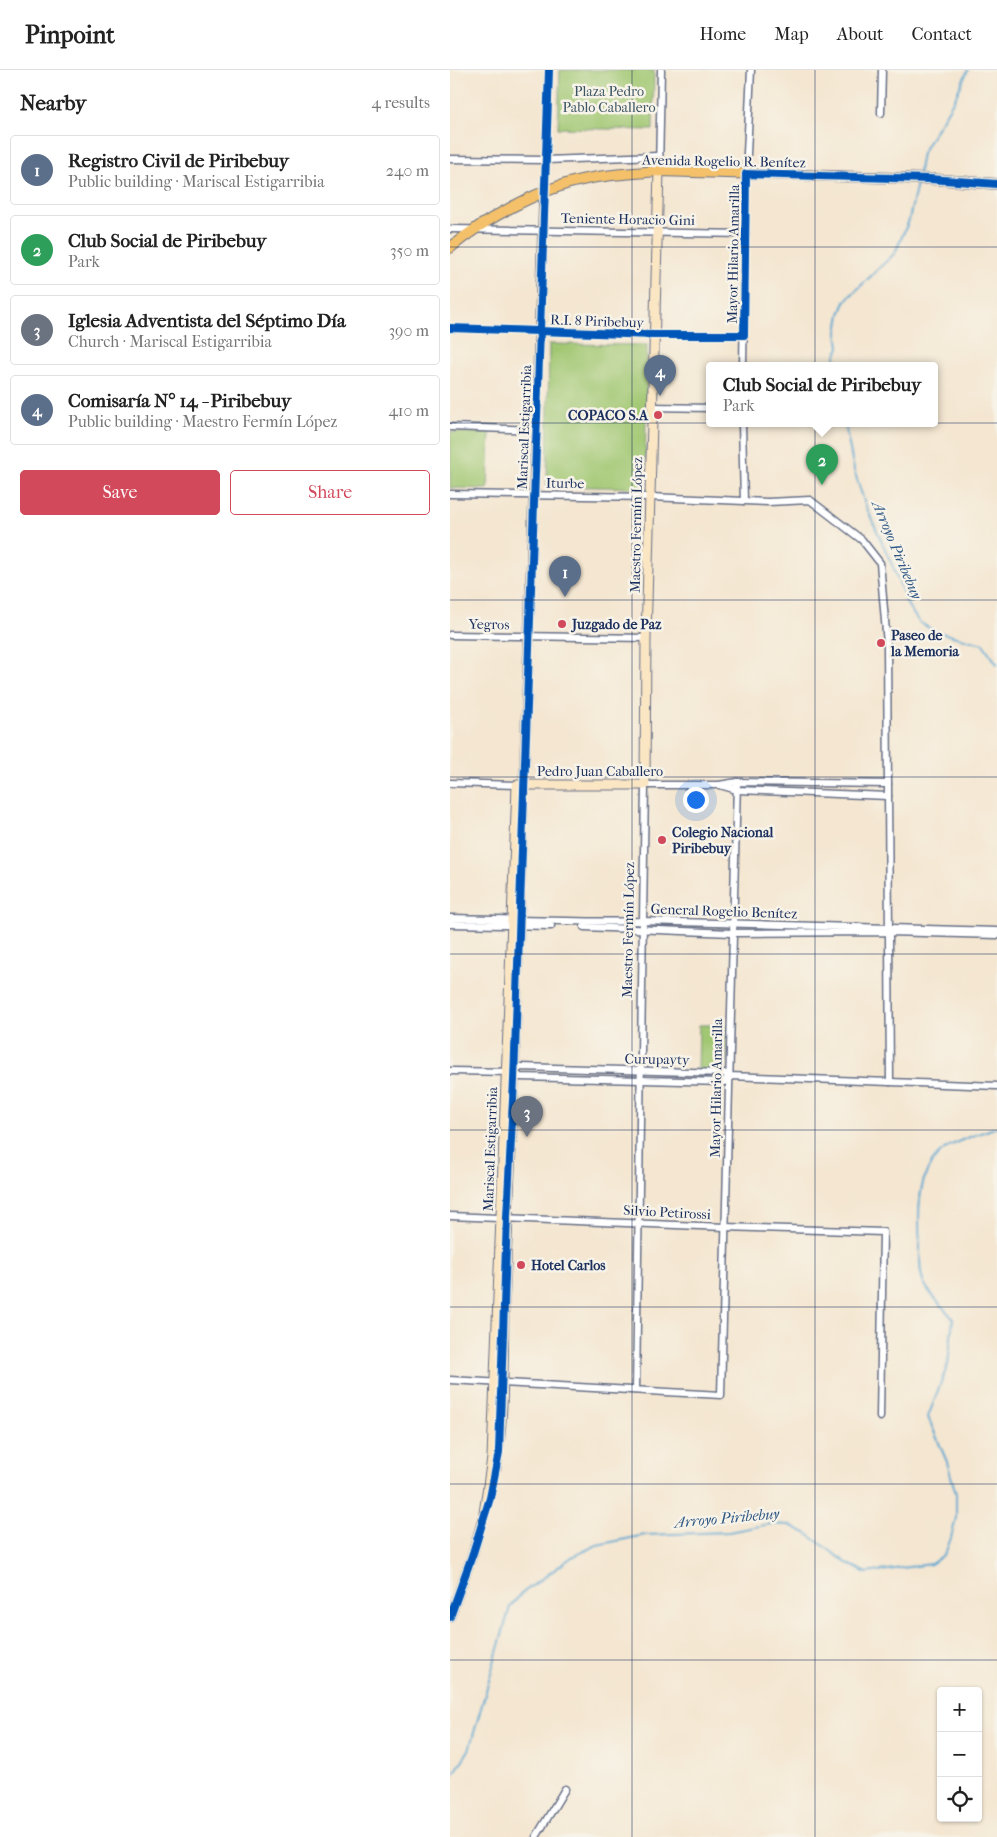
<!DOCTYPE html>
<meta charset="utf-8">
<style>
body{margin:0;font-family:"IM FELL French Canon",serif;background:#f2f2f2;color:#222}
.controls{position:absolute;right:15px;bottom:15px;display:grid;overflow:hidden;border-radius:5px;box-shadow:0 1px 4px #0004}
.controls button{width:45px;height:45px;display:grid;place-items:center;padding:0;border:0;border-bottom:1px solid #e0e0e0;background:#fff;color:#222;font:25px sans-serif}
.you{position:absolute;left:245px;top:729px;width:18px;height:18px;margin:-12px;border:4px solid #fff;border-radius:50%;background:#1a73e8;box-shadow:0 0 0 8px #1a73e833}
.badge{display:grid;place-items:center;width:32px;height:32px;border-radius:50%;background:#d1495b;color:#fff;font-size:16px;font-weight:700}
.pin{position:absolute;translate:-50% -41px;filter:drop-shadow(0 1px 2px #0008)}
.pin::after{content:'';position:absolute;top:26px;width:18px;height:15px;background:inherit;clip-path:polygon(0 0,100% 0,50% 100%)}
.popup{position:absolute;left:256px;top:292px;width:232px;height:65px;box-sizing:border-box;display:grid;place-content:center;border-radius:5px;background:#fff;filter:drop-shadow(0 1px 4px #0005);font-size:16px;white-space:nowrap;color:#767676}
.popup b{font-size:19px;color:#222}
.popup::after{content:'';position:absolute;left:50%;top:100%;margin-left:-10px;border:10px solid transparent;border-top-color:#fff}
.list{margin:0;padding:0;list-style:none}
h2{display:flex;justify-content:space-between;align-items:center;height:65px;margin:0;padding:0 20px;font-size:21px}
h2 small{font-size:16px;font-weight:400;color:#767676}
.list li{display:grid;grid-template-columns:32px 1fr auto;gap:15px;align-items:center;box-sizing:border-box;height:70px;margin:0 10px 10px;padding:0 10px;border:1px solid #e0e0e0;border-radius:5px}
.list b{display:block;font-size:19px;white-space:nowrap}
.list p{margin:0;font-size:16px;white-space:nowrap;color:#767676}
.list em{font-size:16px;font-style:normal;color:#767676}
.actions{display:flex;gap:10px;padding:15px 20px}
.actions a{flex:1;padding:11px 0;border:1px solid #d1495b;border-radius:5px;text-align:center;font-size:18px;color:#d1495b}
.actions .main{background:#d1495b;color:#fff}
.icon{flex:none;width:28px;height:28px;fill:none;stroke:currentColor;stroke-width:2;stroke-linecap:round;stroke-linejoin:round}
.map{position:relative;flex:none;width:547px;height:1767px;overflow:hidden}
header{display:flex;align-items:center;gap:30px;box-sizing:border-box;height:70px;padding:0 25px;background:#fff;border-bottom:1px solid #e0e0e0}
header strong{font-size:24px}
nav{display:flex;gap:28px;margin-inline-start:auto;font-size:18px}
main{display:flex}
aside{flex:1;background:#fff}
.map>svg:first-child{display:block}
</style>
<header>
<strong>Pinpoint</strong>
<nav><a>Home</a><a>Map</a><a>About</a><a>Contact</a></nav>
</header>
<main>
<aside>
<h2>Nearby<small>4 results</small></h2>
<ul class="list">
<li><span class="badge" style="background:#5c6f8a">1</span><div><b>Registro Civil de Piribebuy</b><p>Public building · Mariscal Estigarribia</p></div><em>240 m</em></li>
<li><span class="badge" style="background:#2e9e5b">2</span><div><b>Club Social de Piribebuy</b><p>Park</p></div><em>350 m</em></li>
<li><span class="badge" style="background:#6b7280">3</span><div><b>Iglesia Adventista del Séptimo Día</b><p>Church · Mariscal Estigarribia</p></div><em>390 m</em></li>
<li><span class="badge" style="background:#5c6f8a">4</span><div><b>Comisaría N° 14 - Piribebuy</b><p>Public building · Maestro Fermín López</p></div><em>410 m</em></li>
</ul>
<div class="actions"><a class="main">Save</a><a>Share</a></div>
</aside>
<div class="map">
<svg width="547" height="1767" viewBox="0 0 547 1767">
<rect width="100%" height="100%" fill="#f7f3e8"/>
<filter id="ink" filterUnits="userSpaceOnUse"><feTurbulence type="fractalNoise" baseFrequency=".02" numOctaves="2"/><feDisplacementMap in="SourceGraphic" scale="10" xChannelSelector="R" yChannelSelector="G"/><feConvolveMatrix kernelMatrix="1 2 1 2 8 2 1 2 1" color-interpolation-filters="sRGB"/></filter>
<filter id="wash" filterUnits="userSpaceOnUse"><feTurbulence type="fractalNoise" baseFrequency=".0096" numOctaves="4" result="noise"/><feDisplacementMap in="SourceGraphic" scale="20" xChannelSelector="R" yChannelSelector="G"/><feGaussianBlur stdDeviation="1.12" result="paint"/><feColorMatrix in="noise" values="0 0 0 0 0 0 0 0 0 0 0 0 0 0 0 0 0 1.4 0 .05"/><feComposite in="paint" operator="in"/></filter>
<g filter="url(#wash)">
<rect width="100%" height="100%" fill="#f4e6d0"/>
<g fill="#a1c772" stroke="#5e7b68">
<path d="M 110,0 L 204,0 L 203,60 L 108,58 Z"/>
<path d="M 99,274 L 197,275 L 195,418 L 97,416 Z"/>
<path d="M 0,362 L 40,363 L 38,419 L 0,418 Z"/>
<path d="M 249,955 L 276,955 L 276,1001 L 248,1001 Z"/>
</g>
<g fill="none" stroke-linecap="round" stroke-linejoin="round">
<g stroke="#58a6d1" stroke-width="2">
<path d="M 468,106 L 472,83 L 504,30 L 518,0"/>
<path d="M 382,296 L 389,277 L 387,262 L 390,244 L 396,230 L 445,183 L 459,150 L 467,113"/>
<path d="M 395,354 L 404,400 L 415,434 L 443,497 L 458,536 L 469,552 L 484,561 L 533,574 L 547,594"/>
<path d="M 0,1710 L 19,1680 L 60,1537 L 71,1524 L 122,1487 L 147,1475 L 195,1465 L 279,1462 L 320,1454 L 339,1455 L 356,1463 L 397,1493 L 416,1503 L 481,1494 L 495,1484 L 501,1468 L 506,1448 L 506,1424 L 497,1392 L 478,1347 L 498,1294 L 503,1249 C 494,1237 481,1227 474,1213 C 469,1202 470,1188 470,1176 C 468,1146 466,1104 491,1082 C 506,1070 529,1064 547,1057"/>
</g>
</g>
</g>
<g filter="url(#ink)">
<g fill="none" stroke-linecap="round" stroke-linejoin="round">
<g stroke="#676f86" stroke-width="9">
<g id="street">
<path d="M 431,43 L 432,0"/>
<path d="M 0,89 L 95,90 L 208,86"/>
<path d="M 209,101 L 211,0"/>
<path d="M 94,121 L 99,0"/>
<path d="M 0,159 L 296,164"/>
<path d="M 0,258 L 204,265 L 294,265"/>
<path d="M 293,296 L 296,104 L 301,0"/>
<path d="M 202,337 L 260,338"/>
<path d="M 292,354 L 294,431"/>
<path d="M 0,357 L 87,360"/>
<path d="M 0,424 L 200,427 L 318,432 L 360,430 L 412,470 L 430,493 L 437,574 L 440,1012"/>
<path d="M 0,565 L 196,568"/>
<path d="M 0,713 L 67,715"/>
<path d="M 270,715 L 287,720 L 438,726"/>
<path d="M 0,848 C 64,849 128,853 192,851 L 547,861"/>
<path d="M 0,854 L 101,856"/>
<path d="M 134,857 L 282,863 L 439,862 L 547,865"/>
<path d="M 0,1001 L 65,1002 L 70,997 L 274,1003 L 279,1006 L 547,1016"/>
<path d="M 65,1002 L 70,1007 L 274,1012 L 279,1006"/>
<path d="M 0,1146 L 275,1157 L 433,1162 L 430,1347"/>
<path d="M 0,1310 L 271,1325 L 287,712"/>
<path d="M 186,1320 L 195,715 L 269,715 L 287,712 L 438,714"/>
<path d="M 86,1767 L 115,1719"/>
</g>
</g>
<g stroke="#676f86" stroke-width="11">
<g id="secondary">
<path d="M 46,1399 C 54,1347 53,1293 54,1240 C 57,1163 60,1086 64,1010 L 94,121"/>
<path d="M 34,1443 L 42,1388 L 67,715 L 195,715 L 196,568 L 209,101"/>
<path d="M 0,1547 L 23,1483 L 36,1438"/>
</g>
</g>
<g stroke="#676f86" stroke-width="12">
<path id="primary" d="M 0,178 C 34,149 93,117 136,109 C 160,104 185,103 209,101 L 480,109 L 547,114"/>
</g>
<use href="#street" stroke="#fff" stroke-width="6"/>
<use href="#secondary" stroke="#fbe6c4" stroke-width="9"/>
<use href="#primary" stroke="#f4c16b" stroke-width="10"/>
<g stroke="#f7f3e8" stroke-width="11">
<g id="cycleway">
<path d="M 0,258 L 204,265 L 294,265 L 296,104 L 480,109 L 547,114"/>
<path d="M 0,1547 L 23,1483 L 40,1428 L 49,1382 L 57,1147 L 64,1010 L 99,0"/>
</g>
</g>
<use href="#cycleway" stroke="#0057b8" stroke-width="8"/>
</g>
</g>
<path fill="none" stroke="#1b2f5e" stroke-width="1" stroke-opacity="0.55" d="M 182,0 L 182,1767M 365,0 L 365,1767M 0,177 L 547,177M 0,353 L 547,353M 0,530 L 547,530M 0,707 L 547,707M 0,884 L 547,884M 0,1060 L 547,1060M 0,1237 L 547,1237M 0,1414 L 547,1414M 0,1590 L 547,1590"/>
<g fill="#d1495b" stroke="#f7f3e8" stroke-width="2">
<circle cx="208" cy="345" r="5"/>
<circle cx="112" cy="554" r="5"/>
<circle cx="431" cy="573" r="5"/>
<circle cx="212" cy="770" r="5"/>
<circle cx="71" cy="1195" r="5"/>
</g>
<g text-anchor="middle" stroke-width="5" stroke-linejoin="round" paint-order="stroke">
<g font-size="14" fill="#3c5563" stroke="#f7f3e8">
<text x="159" y="26">Plaza Pedro<tspan x="159" dy="16">Pablo Caballero</tspan></text>
</g>
<g font-size="14" fill="#1b2f5e" stroke="#f7f3e8">
<text transform="translate(274 91) rotate(1)" y="5">Avenida Rogelio R. Benítez</text>
<text transform="translate(178 149) rotate(1)" y="5">Teniente Horacio Gini</text>
<text transform="translate(283 184) rotate(-89)" y="5">Mayor Hilario Amarilla</text>
<text transform="translate(147 251) rotate(2)" y="5">R.I. 8 Piribebuy</text>
<text transform="translate(74 357) rotate(-88)" y="5">Mariscal Estigarribia</text>
<text transform="translate(115 413) rotate(1)" y="5">Iturbe</text>
<text transform="translate(186 455) rotate(-89)" y="5">Maestro Fermín López</text>
<text transform="translate(39 554) rotate(1)" y="5">Yegros</text>
<text x="150" y="706">Pedro Juan Caballero</text>
<text transform="translate(274 841) rotate(2)" y="5">General Rogelio Benítez</text>
<text transform="translate(178 860) rotate(-89)" y="5">Maestro Fermín López</text>
<text transform="translate(207 989) rotate(1)" y="5">Curupayty</text>
<text transform="translate(266 1018) rotate(-89)" y="5">Mayor Hilario Amarilla</text>
<text transform="translate(40 1079) rotate(-88)" y="5">Mariscal Estigarribia</text>
<text transform="translate(217 1142) rotate(3)" y="5">Silvio Petirossi</text>
</g>
<g font-size="14" font-weight="bold" fill="#1b2f5e" stroke="#f7f3e8" text-anchor="start">
<text x="198" y="350" text-anchor="end">COPACO S.A</text>
<text x="122" y="559">Juzgado de Paz</text>
<text x="441" y="570">Paseo de<tspan x="441" dy="16">la Memoria</tspan></text>
<text x="222" y="767">Colegio Nacional<tspan x="222" dy="16">Piribebuy</tspan></text>
<text x="81" y="1200">Hotel Carlos</text>
</g>
<g font-size="15" font-style="italic" fill="#305986" stroke="#f7f3e8">
<text transform="translate(447 480) rotate(67)" y="5">Arroyo Piribebuy</text>
<text transform="translate(277 1448) rotate(-5)" y="5">Arroyo Piribebuy</text>
</g>
</g>
</svg>
<div class="controls">
<button>+</button>
<button>−</button>
<button><svg class="icon" aria-label="locate" viewBox="0 0 24 24"><circle cx="12" cy="12" r="6"/><path d="M12 2v4M12 18v4M2 12h4M18 12h4"/></svg></button>
</div>
<div class="you"></div>
<div class="pin badge" style="left:115px;top:527px;background:#5c6f8a">1</div>
<div class="pin badge" style="left:372px;top:415px;background:#2e9e5b">2</div>
<div class="popup"><b>Club Social de Piribebuy</b>Park</div>
<div class="pin badge" style="left:77px;top:1067px;background:#6b7280">3</div>
<div class="pin badge" style="left:210px;top:326px;background:#5c6f8a">4</div>
</div>
</main>
